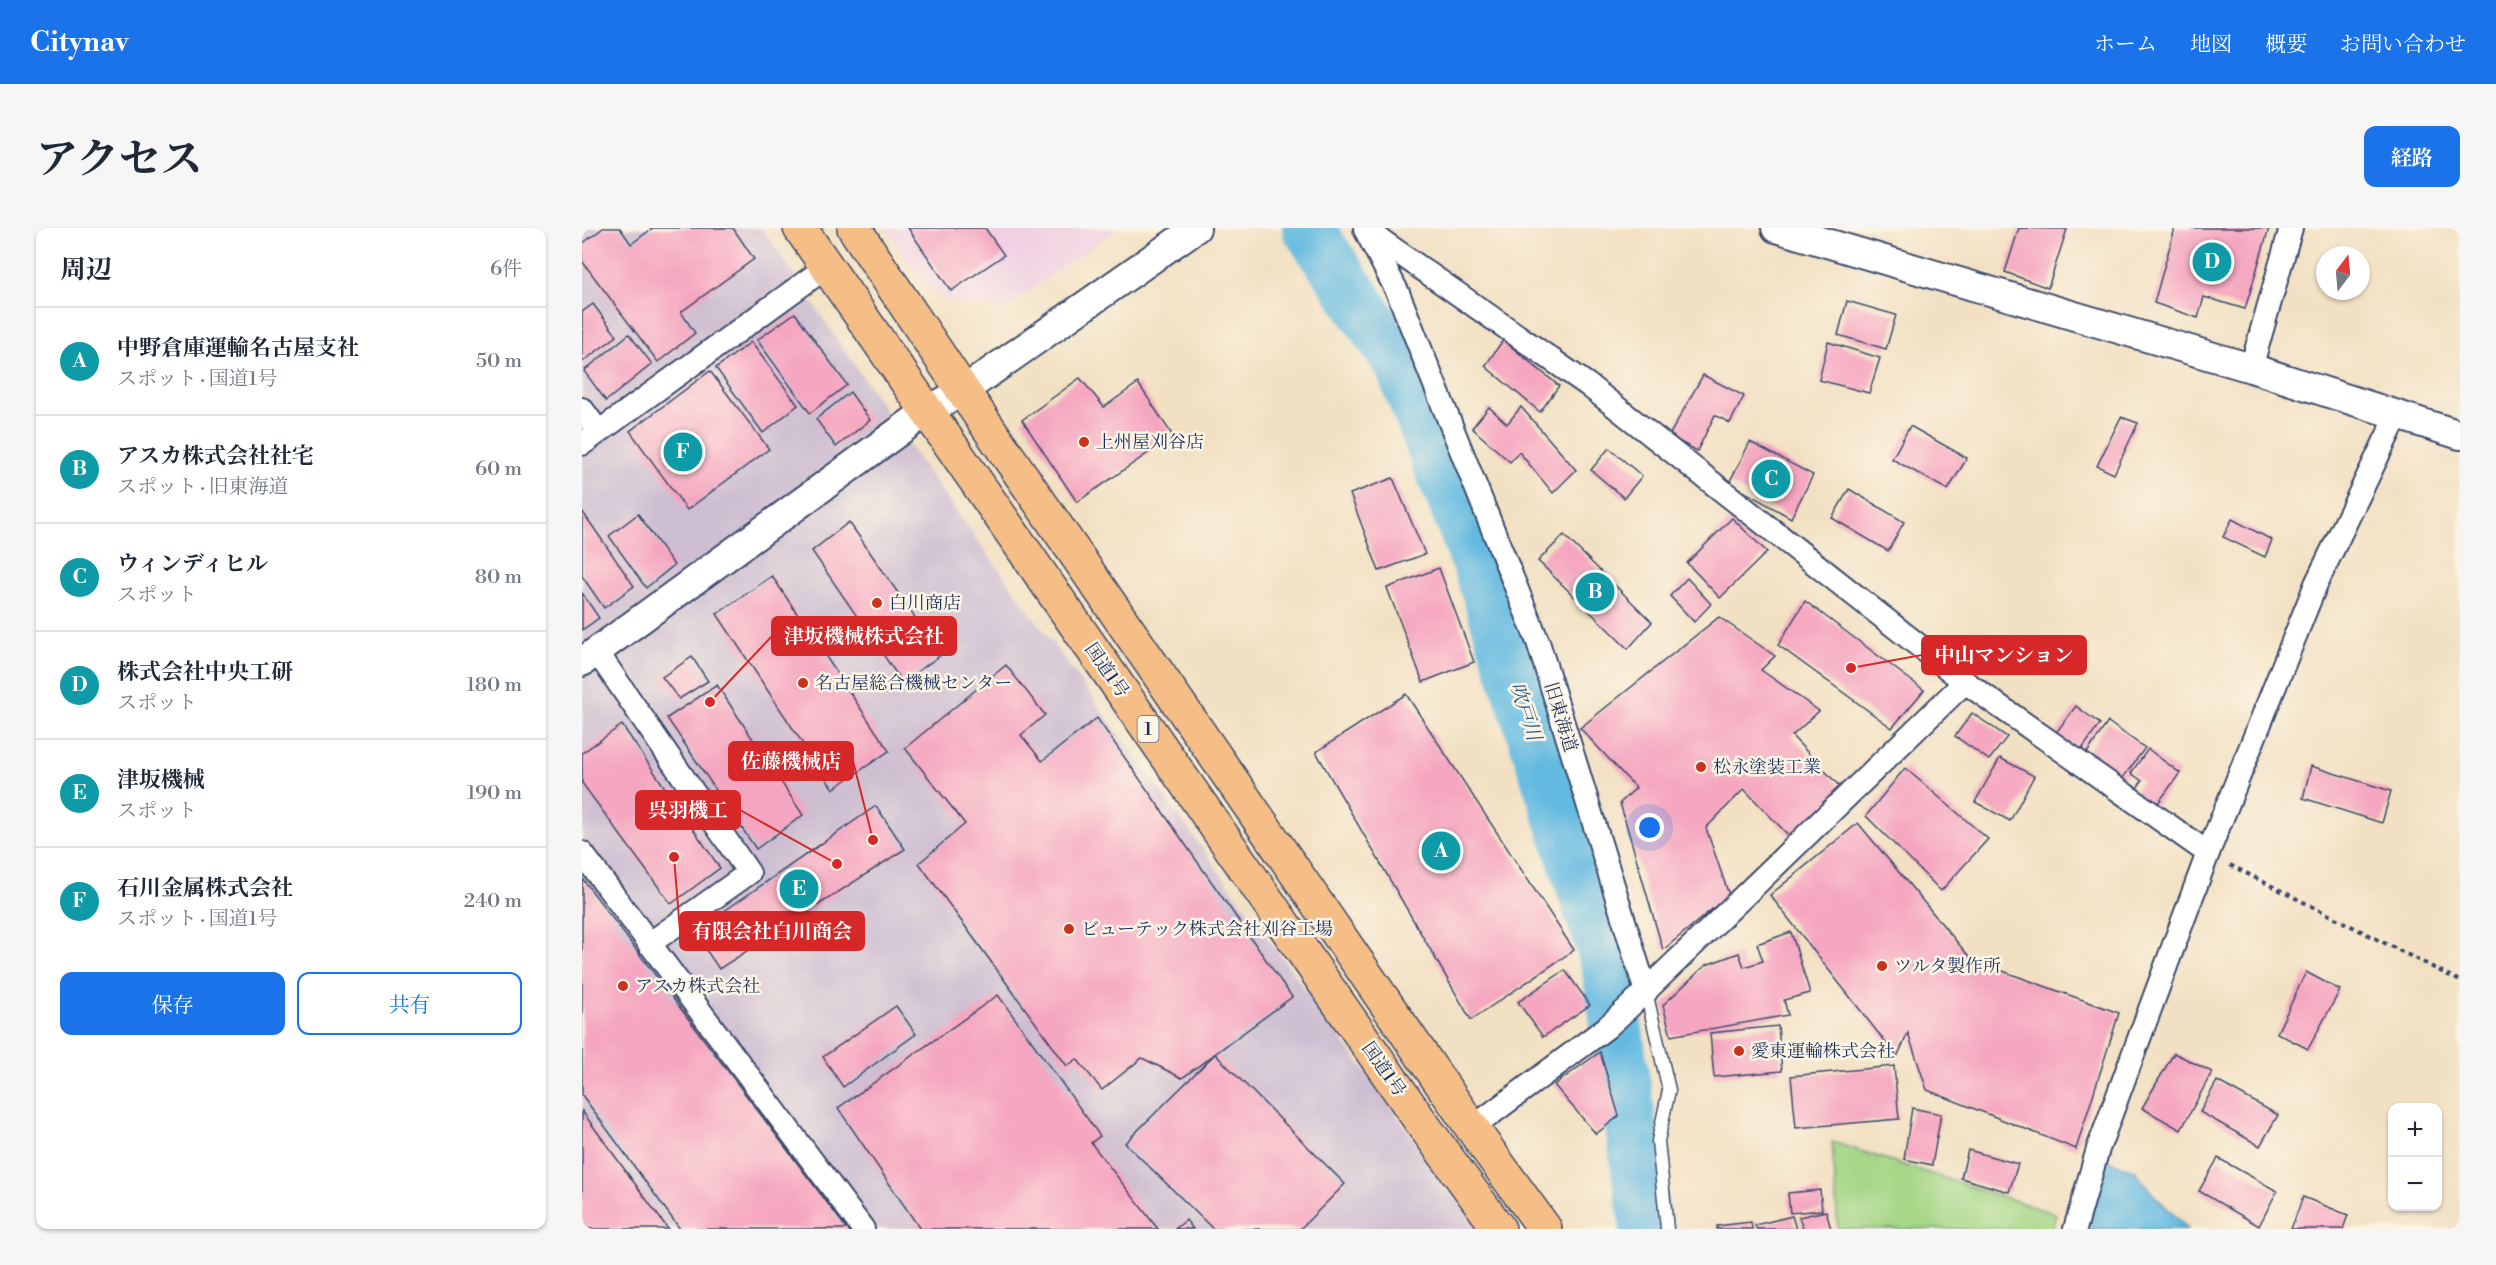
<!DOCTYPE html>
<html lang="ja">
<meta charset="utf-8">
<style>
body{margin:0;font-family:"Libre Bodoni","Noto Serif JP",serif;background:#f6f6f7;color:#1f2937}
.controls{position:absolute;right:18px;bottom:18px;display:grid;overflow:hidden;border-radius:12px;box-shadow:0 2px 4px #0004}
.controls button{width:54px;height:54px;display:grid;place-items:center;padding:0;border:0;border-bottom:2px solid #e0e1e3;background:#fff;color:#1f2937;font:30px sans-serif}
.compass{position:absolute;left:1734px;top:18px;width:54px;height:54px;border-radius:50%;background:#fff;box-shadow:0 2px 4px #0004;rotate:16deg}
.you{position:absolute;left:1068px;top:600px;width:21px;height:21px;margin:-15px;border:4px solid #fff;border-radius:50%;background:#1a73e8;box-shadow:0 0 0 9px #1a73e833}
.badge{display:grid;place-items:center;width:39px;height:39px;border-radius:50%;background:#1a73e8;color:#fff;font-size:20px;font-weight:700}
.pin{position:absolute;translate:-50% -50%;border:3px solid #fff;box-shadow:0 2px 6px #0006}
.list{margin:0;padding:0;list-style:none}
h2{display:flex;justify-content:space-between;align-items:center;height:78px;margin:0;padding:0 24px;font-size:26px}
h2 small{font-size:20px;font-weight:400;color:#747a83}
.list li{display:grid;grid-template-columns:39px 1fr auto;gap:18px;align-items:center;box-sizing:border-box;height:108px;padding:0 24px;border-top:2px solid #e0e1e3}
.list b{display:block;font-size:22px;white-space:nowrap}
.list p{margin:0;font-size:20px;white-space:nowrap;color:#747a83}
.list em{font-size:20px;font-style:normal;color:#747a83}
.actions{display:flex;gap:12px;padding:18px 24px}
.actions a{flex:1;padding:14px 0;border:2px solid #1a73e8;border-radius:12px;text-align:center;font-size:21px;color:#1a73e8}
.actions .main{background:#1a73e8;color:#fff}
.map{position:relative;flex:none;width:1878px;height:1001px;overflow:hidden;border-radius:12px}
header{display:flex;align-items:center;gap:36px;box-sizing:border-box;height:84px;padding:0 30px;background:#1a73e8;color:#fff}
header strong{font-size:28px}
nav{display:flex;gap:33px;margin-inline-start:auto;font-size:21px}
.intro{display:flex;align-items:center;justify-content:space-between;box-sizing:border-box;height:144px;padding:0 36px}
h1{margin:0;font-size:42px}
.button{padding:15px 27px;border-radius:12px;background:#1a73e8;color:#fff;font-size:21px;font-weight:700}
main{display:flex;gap:36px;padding:0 36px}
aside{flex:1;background:#fff;border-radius:12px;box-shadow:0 2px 4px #0004}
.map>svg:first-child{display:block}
</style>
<header>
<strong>Citynav</strong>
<nav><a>ホーム</a><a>地図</a><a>概要</a><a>お問い合わせ</a></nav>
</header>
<div class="intro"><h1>アクセス</h1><a class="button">経路</a></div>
<main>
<aside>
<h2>周辺<small>6件</small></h2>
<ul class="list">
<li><span class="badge" style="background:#0f9aa8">A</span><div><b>中野倉庫運輸名古屋支社</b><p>スポット · 国道1号</p></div><em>50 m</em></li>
<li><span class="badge" style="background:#0f9aa8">B</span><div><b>アスカ株式会社社宅</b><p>スポット · 旧東海道</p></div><em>60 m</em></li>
<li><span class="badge" style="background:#0f9aa8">C</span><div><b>ウィンディヒル</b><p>スポット</p></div><em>80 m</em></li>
<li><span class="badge" style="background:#0f9aa8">D</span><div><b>株式会社中央工研</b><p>スポット</p></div><em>180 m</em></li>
<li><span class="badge" style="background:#0f9aa8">E</span><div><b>津坂機械</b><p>スポット</p></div><em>190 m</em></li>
<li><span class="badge" style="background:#0f9aa8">F</span><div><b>石川金属株式会社</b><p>スポット · 国道1号</p></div><em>240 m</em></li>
</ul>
<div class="actions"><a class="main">保存</a><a>共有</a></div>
</aside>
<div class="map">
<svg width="1878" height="1001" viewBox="0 0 1878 1001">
<rect width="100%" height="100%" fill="#fcf5e5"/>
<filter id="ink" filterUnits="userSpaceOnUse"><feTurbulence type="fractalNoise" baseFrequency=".0167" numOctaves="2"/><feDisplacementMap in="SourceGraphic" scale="12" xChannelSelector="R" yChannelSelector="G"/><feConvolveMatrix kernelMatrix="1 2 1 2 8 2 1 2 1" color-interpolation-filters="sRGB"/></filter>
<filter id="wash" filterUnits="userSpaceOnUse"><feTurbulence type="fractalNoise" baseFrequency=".008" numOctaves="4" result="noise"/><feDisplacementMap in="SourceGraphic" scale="24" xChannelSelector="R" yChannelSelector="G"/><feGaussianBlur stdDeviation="1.35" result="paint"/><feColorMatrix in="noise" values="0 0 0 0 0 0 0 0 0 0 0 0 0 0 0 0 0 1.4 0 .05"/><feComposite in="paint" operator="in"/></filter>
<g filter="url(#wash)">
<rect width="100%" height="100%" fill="#f2e0c2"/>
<path fill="#f1d0e3" d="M 304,0 L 536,0 L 420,82 L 363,72 L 338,51 Z"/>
<path fill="#cebed1" d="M 0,0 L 180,0 L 334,228 L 898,1001 L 0,1001 Z"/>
<path fill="#a5d787" stroke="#608372" stroke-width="1.5" d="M 1250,914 L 1474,986 L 1470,1001 L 1256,1001 Z"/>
<path fill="#64bae1" stroke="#4074a0" stroke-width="1.5" d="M 1524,932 L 1553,943 L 1569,964 L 1606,1001 L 1505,1001 Z"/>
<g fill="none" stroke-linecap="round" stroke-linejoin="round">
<path stroke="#64bae1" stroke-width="52" d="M 726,0 L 818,136 L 897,339 L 1025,736 L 1064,1001"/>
</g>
<g id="blocks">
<g fill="#f5a6c0">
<path d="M 21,0 L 38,0 L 49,16 L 71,0 L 151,0 L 172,31 L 99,84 L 113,105 L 76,134 L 0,33 L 0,16 Z"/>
<path d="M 326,0 L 403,0 L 422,27 L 369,63 Z"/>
<path d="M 1437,0 L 1485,1 L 1466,60 L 1423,44 Z"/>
<path d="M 1593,0 L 1687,0 L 1663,81 L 1622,69 L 1616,90 L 1572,75 Z"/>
<path d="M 1265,73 L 1314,87 L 1304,121 L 1256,107 Z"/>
<path d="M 11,76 L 35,108 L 0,134 L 0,84 Z"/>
<path d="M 213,85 L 265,157 L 228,185 L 175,112 Z"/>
<path d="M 47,106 L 70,136 L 24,173 L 2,143 Z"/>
<path d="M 921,112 L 977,158 L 958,184 L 903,138 Z"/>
<path d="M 169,114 L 216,177 L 181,205 L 134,140 Z"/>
<path d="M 1246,114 L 1298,130 L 1287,165 L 1237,152 Z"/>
<path d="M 128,143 L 187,221 L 105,282 L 48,203 Z"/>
<path d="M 1121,147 L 1162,168 L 1148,195 L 1133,187 L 1115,223 L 1087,208 Z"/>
<path d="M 498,150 L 522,179 L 556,155 L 591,208 L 495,274 L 440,192 Z"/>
<path d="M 268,164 L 288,192 L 254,219 L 234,191 Z"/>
<path d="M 907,179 L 925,196 L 939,179 L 994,242 L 971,265 L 937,224 L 928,234 L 890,200 Z"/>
<path d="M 1539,189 L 1556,195 L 1532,246 L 1515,238 Z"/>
<path d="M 1328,198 L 1385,230 L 1366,262 L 1310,231 Z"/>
<path d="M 1168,214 L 1231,247 L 1209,290 L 1147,255 Z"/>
<path d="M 1027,220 L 1060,248 L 1042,270 L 1009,242 Z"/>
<path d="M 811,250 L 843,326 L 797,343 L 768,266 Z"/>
<path d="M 1267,261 L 1322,294 L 1306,323 L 1250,290 Z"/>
<path d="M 0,283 L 52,358 L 22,380 L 0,348 Z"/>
<path d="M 56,286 L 92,337 L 64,360 L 27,308 Z"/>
<path d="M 1150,290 L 1185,324 L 1138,370 L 1105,335 Z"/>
<path d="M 1650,291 L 1690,312 L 1683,329 L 1641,309 Z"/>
<path d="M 267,294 L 359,427 L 320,454 L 230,323 Z"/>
<path d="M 982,307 L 1070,394 L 1046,421 L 956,333 Z"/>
<path d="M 857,340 L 892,434 L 841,454 L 805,360 Z"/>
<path d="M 190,348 L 307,523 L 251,561 L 135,386 Z"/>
<path d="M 1105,350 L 1129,376 L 1112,394 L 1088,368 Z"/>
<path d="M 0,365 L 17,390 L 0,402 Z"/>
<path d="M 1223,373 L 1342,462 L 1310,500 L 1196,417 Z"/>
<path d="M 1137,389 L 1193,428 L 1179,442 L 1237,483 L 1210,508 L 1260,561 L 1210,611 L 1162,561 L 1124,600 L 1147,667 L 1081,722 L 1038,575 L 1054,560 L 998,500 Z"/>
<path d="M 110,429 L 126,453 L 97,471 L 80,449 Z"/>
<path d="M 424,437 L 463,487 L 439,507 L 460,533 L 515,490 L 710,769 L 600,850 L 560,830 L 520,862 L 495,831 L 485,838 L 337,635 L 383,596 L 323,520 Z"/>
<path d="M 135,457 L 221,587 L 174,621 L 85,490 Z"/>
<path d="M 824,466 L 992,722 L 889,792 L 734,524 Z"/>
<path d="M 1494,478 L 1518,496 L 1498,524 L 1473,506 Z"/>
<path d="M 1390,485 L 1425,509 L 1407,532 L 1373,508 Z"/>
<path d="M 1526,494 L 1563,520 L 1537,555 L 1502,529 Z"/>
<path d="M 40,497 L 138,640 L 89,676 L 0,555 L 0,525 Z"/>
<path d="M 1566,521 L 1598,545 L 1571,582 L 1550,567 L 1560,553 L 1549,545 Z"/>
<path d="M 1418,530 L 1452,548 L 1428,593 L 1393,574 Z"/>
<path d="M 1729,538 L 1809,563 L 1800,595 L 1721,570 Z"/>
<path d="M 1323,540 L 1406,611 L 1359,663 L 1284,588 Z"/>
<path d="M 294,578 L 323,621 L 137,741 L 112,704 Z"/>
<path d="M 1276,595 L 1390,732 L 1537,785 L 1494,921 L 1345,862 L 1326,805 L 1315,829 L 1188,667 Z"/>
<path d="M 0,650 L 265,1001 L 98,1001 L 0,867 Z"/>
<path d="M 1209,704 L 1228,765 L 1202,772 L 1206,787 L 1089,808 L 1081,777 L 1124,737 L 1157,725 L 1162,739 L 1181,733 L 1175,716 Z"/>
<path d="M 983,742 L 1008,777 L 961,809 L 936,774 Z"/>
<path d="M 1724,744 L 1758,762 L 1726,821 L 1695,805 Z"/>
<path d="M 416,767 L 518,908 L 509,915 L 576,1001 L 338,1001 L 256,880 Z"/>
<path d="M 314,778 L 334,806 L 261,859 L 241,829 Z"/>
<path d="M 1196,798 L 1200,843 L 1132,849 L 1128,805 Z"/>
<path d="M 1018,824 L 1037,888 L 1014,906 L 972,857 Z"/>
<path d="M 1592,825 L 1630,844 L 1599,902 L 1560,880 Z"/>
<path d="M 633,826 L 763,956 L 718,1001 L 631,1001 L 543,915 Z"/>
<path d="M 1312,838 L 1317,891 L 1214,900 L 1209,848 Z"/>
<path d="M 1635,853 L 1696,887 L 1678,918 L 1618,884 Z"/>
<path d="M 1330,880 L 1359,886 L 1350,937 L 1322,931 Z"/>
<path d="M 0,883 L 86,1001 L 0,1001 Z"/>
<path d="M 1386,922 L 1436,936 L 1427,964 L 1379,950 Z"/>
<path d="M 1636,930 L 1695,963 L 1677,998 L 1617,963 Z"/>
<path d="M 1238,962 L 1240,982 L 1208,985 L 1206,965 Z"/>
<path d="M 1721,969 L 1766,987 L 1761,1001 L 1709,1001 Z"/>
<path d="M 1244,983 L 1249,1001 L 1221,1001 L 1217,989 Z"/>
<path d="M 1210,988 L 1214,1001 L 1175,1001 L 1173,997 Z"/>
<path d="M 604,992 L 611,1001 L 593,1001 Z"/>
<path d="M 1169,994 L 1170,1001 L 1135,1001 L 1135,998 Z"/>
</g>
</g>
</g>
<g filter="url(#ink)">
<use href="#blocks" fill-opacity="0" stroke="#3b4a6d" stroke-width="1.5"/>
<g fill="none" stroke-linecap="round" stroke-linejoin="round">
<g stroke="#3b4a6d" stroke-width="15">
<path id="service" d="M 1064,764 L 1087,862 L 1076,913 L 1085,1001"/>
</g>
<g stroke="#3b4a6d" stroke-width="26">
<g id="minor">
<path d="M 783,1 L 1006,157 L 1383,454 L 1626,625"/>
<path d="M 784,3 L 816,65 L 956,414 L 1064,764"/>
<path d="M 1669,140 L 1709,0"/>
<path d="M 0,181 L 16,203"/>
<path d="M 0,216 L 243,40"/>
<path d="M 15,424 L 167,645 L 67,716"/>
<path d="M 0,625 L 281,1001"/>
<path d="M 890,900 L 1024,800 L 1046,780 L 1383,454"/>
<path d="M 1493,1001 L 1516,921 L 1626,625 L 1734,356 L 1815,188"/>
</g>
</g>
<g stroke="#3b4a6d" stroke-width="32">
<g id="tertiary">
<path d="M 1194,0 L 1669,140 L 1878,207"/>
<path d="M 0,434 L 345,183 L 381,163 L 614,0"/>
</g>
</g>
<g stroke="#3b4a6d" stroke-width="36">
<g id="trunk">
<path d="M 218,0 L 837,891 L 917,1001"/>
<path d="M 272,0 L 381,163 L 890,900 L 963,1001"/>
</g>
</g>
<path stroke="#3b4a6d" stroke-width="4" stroke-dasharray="4.5 4.5" stroke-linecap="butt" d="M 1648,637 L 1878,753"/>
<use href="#service" stroke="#fff" stroke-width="12"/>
<use href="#minor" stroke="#fff" stroke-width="22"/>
<use href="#tertiary" stroke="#fff" stroke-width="28"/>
<use href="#trunk" stroke="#f6be87" stroke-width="33"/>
</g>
</g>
<g fill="#c8321e" stroke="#fcf5e5" stroke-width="2">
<circle cx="502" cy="214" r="6"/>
<circle cx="295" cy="375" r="6"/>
<circle cx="221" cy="455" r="6"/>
<circle cx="1119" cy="539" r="6"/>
<circle cx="487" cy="701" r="6"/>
<circle cx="1300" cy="738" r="6"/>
<circle cx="41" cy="758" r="6"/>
<circle cx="1157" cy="823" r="6"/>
</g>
<g text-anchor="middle" stroke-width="5" stroke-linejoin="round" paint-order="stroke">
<rect fill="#fcf5e5" stroke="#5e6a86" stroke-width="1.5" x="555.5" y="488" width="21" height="26" rx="4.5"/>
<g font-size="16" font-weight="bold" fill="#1b2f5e">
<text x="566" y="507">1</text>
</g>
<g font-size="18" fill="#1b2f5e" stroke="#fcf5e5" text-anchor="start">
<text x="514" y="220">上州屋刈谷店</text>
<text x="307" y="381">白川商店</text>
<text x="233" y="461">名古屋総合機械センター</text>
<text x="1131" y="545">松永塗装工業</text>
<text x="499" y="707">ビューテック株式会社刈谷工場</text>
<text x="1312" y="744">ツルタ製作所</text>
<text x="53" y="764">アスカ株式会社</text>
<text x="1169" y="829">愛東運輸株式会社</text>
</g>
<g font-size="18" fill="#1b2f5e" stroke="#fcf5e5">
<text transform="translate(525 442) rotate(55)" y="6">国道1号</text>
<text transform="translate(979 489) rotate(73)" y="6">旧東海道</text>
<text transform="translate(802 841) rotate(55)" y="6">国道1号</text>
</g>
<g font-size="20" font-style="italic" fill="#315985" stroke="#fcf5e5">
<text transform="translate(944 483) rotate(72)" y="7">吹戸川</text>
</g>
</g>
<path fill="none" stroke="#d62828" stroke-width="2" d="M128 474L190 408M1269 440L1340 427M291 612L271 533M255 636L158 582M92 629L98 703"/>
<g fill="#d62828" stroke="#fcf5e5" stroke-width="2">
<circle cx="128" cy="474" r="6"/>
<circle cx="1269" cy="440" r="6"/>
<circle cx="291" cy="612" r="6"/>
<circle cx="255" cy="636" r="6"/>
<circle cx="92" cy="629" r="6"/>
</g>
<g fill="#d62828" stroke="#d62828" stroke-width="2">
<rect x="190" y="389" width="184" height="38" rx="6"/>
<rect x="1340" y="408" width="164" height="38" rx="6"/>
<rect x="147" y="514" width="124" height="38" rx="6"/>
<rect x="54" y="563" width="104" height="38" rx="6"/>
<rect x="98" y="684" width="184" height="38" rx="6"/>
</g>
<g font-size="20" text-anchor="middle" font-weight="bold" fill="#fff">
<text x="282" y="415">津坂機械株式会社</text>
<text x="1422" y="434">中山マンション</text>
<text x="209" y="540">佐藤機械店</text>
<text x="106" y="589">呉羽機工</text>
<text x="190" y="710">有限会社白川商会</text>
</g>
</svg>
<div class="controls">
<button>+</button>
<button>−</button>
</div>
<svg class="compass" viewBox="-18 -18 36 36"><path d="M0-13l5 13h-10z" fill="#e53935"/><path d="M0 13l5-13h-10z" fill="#747a83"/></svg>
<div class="you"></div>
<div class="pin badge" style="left:859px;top:623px;background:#0f9aa8">A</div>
<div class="pin badge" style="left:1013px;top:364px;background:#0f9aa8">B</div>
<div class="pin badge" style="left:1189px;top:251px;background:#0f9aa8">C</div>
<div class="pin badge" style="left:1630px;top:34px;background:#0f9aa8">D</div>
<div class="pin badge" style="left:217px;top:661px;background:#0f9aa8">E</div>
<div class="pin badge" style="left:101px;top:224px;background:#0f9aa8">F</div>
</div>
</main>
